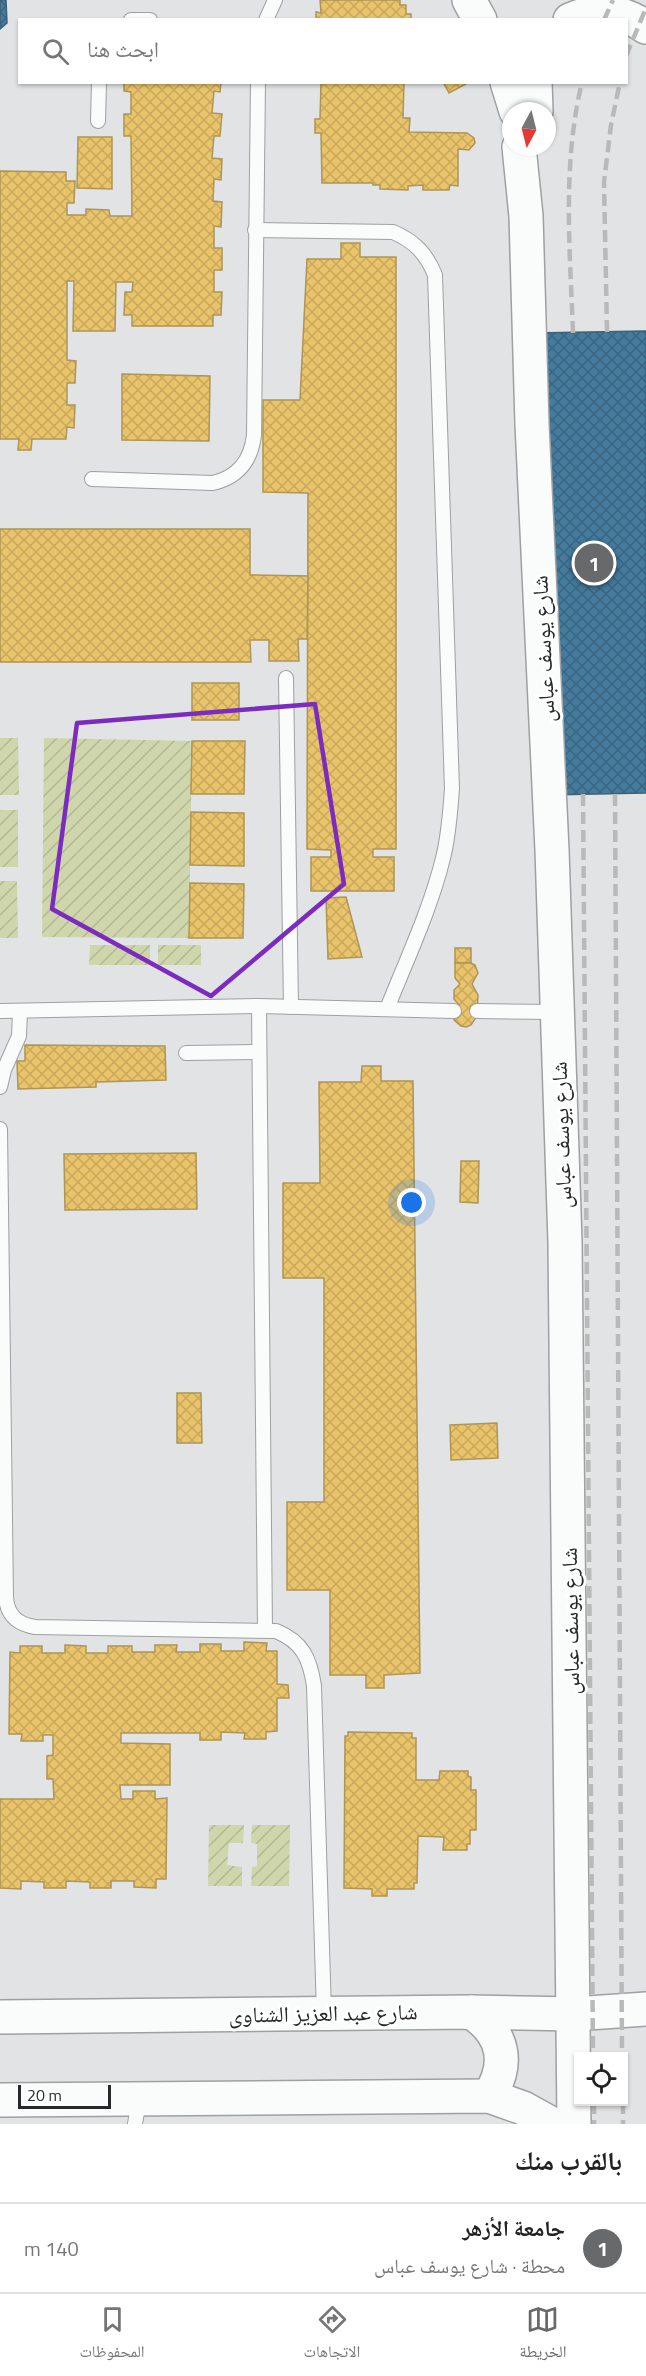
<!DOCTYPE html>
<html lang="ar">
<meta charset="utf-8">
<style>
body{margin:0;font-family:"Titillium Web","Noto Naskh Arabic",sans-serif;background:#f6f6f6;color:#222;direction:rtl}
.controls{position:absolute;right:18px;bottom:18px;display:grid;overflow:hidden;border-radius:0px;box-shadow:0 2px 4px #0004}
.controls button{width:54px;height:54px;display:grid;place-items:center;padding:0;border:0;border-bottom:2px solid #e0e0e0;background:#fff;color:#222;font:30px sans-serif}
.compass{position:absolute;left:502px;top:102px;width:54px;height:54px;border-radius:50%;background:#fff;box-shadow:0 2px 4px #0004;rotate:187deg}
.scale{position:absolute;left:18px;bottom:15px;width:93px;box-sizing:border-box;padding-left:6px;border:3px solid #272829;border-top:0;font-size:16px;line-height:21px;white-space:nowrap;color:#272829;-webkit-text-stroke:4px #fff;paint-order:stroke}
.you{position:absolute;left:412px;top:1203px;width:21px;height:21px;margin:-15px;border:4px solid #fff;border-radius:50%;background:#1a73e8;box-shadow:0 0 0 9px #1a73e833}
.badge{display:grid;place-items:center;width:39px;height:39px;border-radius:50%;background:#68696b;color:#fff;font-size:20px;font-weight:700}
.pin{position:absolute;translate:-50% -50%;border:3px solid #fff;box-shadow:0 2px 6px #0006}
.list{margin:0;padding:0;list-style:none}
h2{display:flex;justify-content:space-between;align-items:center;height:78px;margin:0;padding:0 24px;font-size:26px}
h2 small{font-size:20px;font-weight:400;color:#767676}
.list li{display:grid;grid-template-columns:39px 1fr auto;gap:18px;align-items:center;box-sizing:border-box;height:90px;padding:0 24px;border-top:2px solid #e0e0e0}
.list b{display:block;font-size:22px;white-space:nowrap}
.list p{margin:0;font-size:20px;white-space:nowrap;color:#767676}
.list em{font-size:20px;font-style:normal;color:#767676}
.icon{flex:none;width:33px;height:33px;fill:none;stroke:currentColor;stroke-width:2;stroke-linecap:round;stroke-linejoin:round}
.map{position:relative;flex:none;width:646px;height:2124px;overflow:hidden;direction:ltr}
.search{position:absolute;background:#fff;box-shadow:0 2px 4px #0004;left:18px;right:18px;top:18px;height:66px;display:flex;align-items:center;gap:15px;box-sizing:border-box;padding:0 21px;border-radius:0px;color:#767676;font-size:22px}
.sheet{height:168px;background:#fff}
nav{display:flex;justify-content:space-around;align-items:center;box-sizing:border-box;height:84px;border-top:2px solid #e0e0e0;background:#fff;font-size:16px;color:#767676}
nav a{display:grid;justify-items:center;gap:3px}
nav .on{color:#68696b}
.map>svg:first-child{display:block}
</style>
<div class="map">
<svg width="646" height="2124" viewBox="0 0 646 2124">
<defs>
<pattern id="garden-furrows" width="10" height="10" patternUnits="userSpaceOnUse" patternTransform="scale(1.5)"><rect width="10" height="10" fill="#cfd6ac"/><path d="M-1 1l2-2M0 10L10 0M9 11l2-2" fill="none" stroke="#b2b894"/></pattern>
<pattern id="homes-cross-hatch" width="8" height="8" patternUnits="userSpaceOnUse" patternTransform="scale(1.5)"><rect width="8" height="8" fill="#e9c46a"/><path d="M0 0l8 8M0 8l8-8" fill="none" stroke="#c8a85c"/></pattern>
<pattern id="public-cross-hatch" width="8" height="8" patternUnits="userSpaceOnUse" patternTransform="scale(1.5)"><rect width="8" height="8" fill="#457b9d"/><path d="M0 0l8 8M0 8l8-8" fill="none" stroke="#3a6580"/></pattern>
</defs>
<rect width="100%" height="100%" fill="#e1e3e5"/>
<g fill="url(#garden-furrows)">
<path d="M 0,738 L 18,738 L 19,795 L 0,795 Z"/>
<path d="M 44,738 L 192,741 L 189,938 L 42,937 Z"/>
<rect x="0" y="810" width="18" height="57"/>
<path d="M 0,881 L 17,881 L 18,938 L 0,938 Z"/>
<path d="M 90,945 L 150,945 L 150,965 L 89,965 Z"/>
<rect x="158" y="945" width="43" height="20"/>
<path d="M 209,1825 L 244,1825 L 243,1843 L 229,1843 L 227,1865 L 242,1867 L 242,1886 L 208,1886 Z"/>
<path d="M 252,1825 L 290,1825 L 289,1886 L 251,1886 L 252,1867 L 257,1866 L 257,1844 L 251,1843 Z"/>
</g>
<g fill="url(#homes-cross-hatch)" stroke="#af9556" stroke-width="1.5">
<path d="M 320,0 L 400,0 L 400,5 L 406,5 L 406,14 L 411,14 L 411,20 L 316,20 L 316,12 L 321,13 Z"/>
<path d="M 124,82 L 221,82 L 220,92 L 214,91 L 212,113 L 222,114 L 220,136 L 214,136 L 212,158 L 222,159 L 221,180 L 214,179 L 213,201 L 222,202 L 221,227 L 214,226 L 214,248 L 222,248 L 222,270 L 214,270 L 214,292 L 222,292 L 221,315 L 213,315 L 213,326 L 132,326 L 132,315 L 124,315 L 125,292 L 132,292 L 133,282 L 116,282 L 115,331 L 73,331 L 74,281 L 67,281 L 67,360 L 76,361 L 75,383 L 67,383 L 67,405 L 75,405 L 74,428 L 67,427 L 66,439 L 32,439 L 31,450 L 18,450 L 19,439 L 0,439 L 0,171 L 66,172 L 66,181 L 75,181 L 74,203 L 67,203 L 67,215 L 86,215 L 86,209 L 109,210 L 110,216 L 132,216 L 131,136 L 124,136 L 124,114 L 131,114 L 131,92 L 124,91 Z"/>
<path d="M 404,82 L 403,118 L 410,118 L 409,132 L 467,133 L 474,138 L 475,143 L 469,150 L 458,149 L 458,186 L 450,185 L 449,190 L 423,190 L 423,185 L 408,186 L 408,190 L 380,189 L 380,185 L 373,185 L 373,183 L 322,183 L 321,133 L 315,133 L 315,119 L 320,119 L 321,83 L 315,82 Z"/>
<path d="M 443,82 L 465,82 L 466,84 L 449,93 Z"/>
<path d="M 78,137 L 112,137 L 112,189 L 77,188 Z"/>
<path d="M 341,243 L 360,243 L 360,257 L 396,257 L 396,849 L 373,849 L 373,857 L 394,857 L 394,891 L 311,891 L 311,857 L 331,857 L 331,850 L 307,849 L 308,493 L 263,492 L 263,400 L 300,400 L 307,259 L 341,259 Z"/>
<path d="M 122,374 L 210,376 L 209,441 L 122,440 Z"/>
<path d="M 0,529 L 250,529 L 250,575 L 308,576 L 307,639 L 298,639 L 299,661 L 269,661 L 269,640 L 250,640 L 251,662 L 0,662 Z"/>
<rect x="192" y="683" width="47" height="37"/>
<path d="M 192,741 L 245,741 L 244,794 L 191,794 Z"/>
<path d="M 191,812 L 244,813 L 244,866 L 190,865 Z"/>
<path d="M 190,883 L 244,884 L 243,938 L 189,938 Z"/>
<path d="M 346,897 L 362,957 L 328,959 L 326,898 Z"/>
<rect x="455" y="948" width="16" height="15"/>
<path d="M 455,963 L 471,963 L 475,965 L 478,973 L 472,984 L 478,995 L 477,1016 L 471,1025 L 466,1027 L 461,1026 L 454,1020 L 454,1011 L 459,1005 L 454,999 L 454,990 L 460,984 L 455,978 Z"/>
<path d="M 25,1045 L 165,1046 L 166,1080 L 96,1082 L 96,1087 L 18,1089 L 17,1061 L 25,1061 Z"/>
<path d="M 362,1066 L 381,1066 L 381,1081 L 413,1081 L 420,1673 L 384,1675 L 384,1688 L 366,1688 L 366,1675 L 330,1675 L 330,1590 L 287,1590 L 287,1502 L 324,1502 L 324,1278 L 283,1278 L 283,1183 L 320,1183 L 319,1082 L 361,1082 Z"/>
<path d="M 196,1153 L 197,1209 L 65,1210 L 64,1154 Z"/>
<path d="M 461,1161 L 479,1161 L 478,1203 L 460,1202 Z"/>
<path d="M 177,1393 L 201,1393 L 202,1443 L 177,1443 Z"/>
<path d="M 497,1423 L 498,1458 L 451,1460 L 450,1425 Z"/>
<path d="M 244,1642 L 267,1643 L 266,1651 L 277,1651 L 277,1684 L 288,1685 L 289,1698 L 277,1698 L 277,1731 L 266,1732 L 266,1739 L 244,1739 L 245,1733 L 221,1732 L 221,1740 L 200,1740 L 200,1733 L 121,1733 L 121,1743 L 170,1744 L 170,1785 L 120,1785 L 121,1799 L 133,1799 L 133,1791 L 155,1791 L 155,1799 L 167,1798 L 166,1879 L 156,1879 L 156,1888 L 134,1887 L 134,1881 L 111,1881 L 111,1888 L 90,1888 L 90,1882 L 66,1881 L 66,1888 L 44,1888 L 44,1882 L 21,1881 L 21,1889 L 0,1888 L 0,1799 L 54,1799 L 53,1779 L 47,1779 L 47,1756 L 53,1755 L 53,1735 L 43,1735 L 43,1741 L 21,1741 L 22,1734 L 9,1734 L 10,1652 L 20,1653 L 20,1646 L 42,1646 L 42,1653 L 65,1653 L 65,1645 L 86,1646 L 86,1653 L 108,1653 L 108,1646 L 132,1646 L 132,1652 L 155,1652 L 155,1645 L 177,1645 L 176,1652 L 200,1652 L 200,1644 L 221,1644 L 221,1651 L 244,1651 Z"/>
<path d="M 348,1732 L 412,1733 L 412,1738 L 416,1738 L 416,1780 L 439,1780 L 440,1771 L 468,1771 L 468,1776 L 471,1777 L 471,1790 L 476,1790 L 476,1830 L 470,1830 L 470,1844 L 467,1844 L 467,1850 L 443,1850 L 444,1837 L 418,1836 L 417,1883 L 414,1883 L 414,1889 L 387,1889 L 387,1896 L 372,1896 L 372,1889 L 344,1888 L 345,1736 L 348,1736 Z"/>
</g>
<g fill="url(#public-cross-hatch)" stroke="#3c627a" stroke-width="1.5">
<path d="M 0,0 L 6,0 L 7,23 L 0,29 Z"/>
<path d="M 646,331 L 646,793 L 548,795 L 534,333 Z"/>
</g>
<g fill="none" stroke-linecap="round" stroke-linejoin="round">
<g stroke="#9ea0a1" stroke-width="16">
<g id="lane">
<path d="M 131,20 L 150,20"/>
<path d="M 266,20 L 275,0"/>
<path d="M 98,121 L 99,82"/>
<path d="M 255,230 L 393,232 C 414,241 426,253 435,275 L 452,789 C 450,812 449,835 443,858 C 431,908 406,961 387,1009"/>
<path d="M 92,479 L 213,483 C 238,477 251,461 254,435 L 258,82"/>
<path d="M 286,678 L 291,1007"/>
<path d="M 259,1006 L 265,1630"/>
<path d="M 0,1011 L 259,1006 L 454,1011"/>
<path d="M 477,1011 L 557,1012"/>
<path d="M 186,1053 L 259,1052"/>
<path d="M 0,1087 L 4,1070 L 19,1036 L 20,1011"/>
<path d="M 0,1129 L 6,1597 C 7,1615 17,1624 35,1627 L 276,1631 C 303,1642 310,1659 314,1686 L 324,2013"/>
<path d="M 135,2124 L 139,2100"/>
</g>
</g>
<g stroke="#9ea0a1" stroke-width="36">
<g id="secondary">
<path d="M 469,0 L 480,20"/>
<path d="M 570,20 C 597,8 621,10 646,27"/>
<path d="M 507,82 L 516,111"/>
<path d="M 535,82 L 536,111"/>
<path d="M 519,147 L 526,216 L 532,424 L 552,850 L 565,1242 L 574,2124"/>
<path d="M 471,2012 C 504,2033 510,2064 489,2096"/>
<path d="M 0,2017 L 471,2012 L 574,2014 L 646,2009"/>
<path d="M 0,2100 L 489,2096 L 523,2108 L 552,2124"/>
</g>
</g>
<use href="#lane" stroke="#fafbfb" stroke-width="14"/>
<use href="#secondary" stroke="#fafbfb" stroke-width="33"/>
<g stroke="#b9b9ba" stroke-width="4.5" stroke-dasharray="12 6" stroke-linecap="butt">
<path d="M 604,20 L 613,0"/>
<path d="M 626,56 L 646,8"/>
<path d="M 607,332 L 604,182 L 611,125 L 620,82"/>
<path d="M 573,333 C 570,249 562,165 582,82"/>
<path d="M 583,794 L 593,2056"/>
<path d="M 615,794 L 622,2056"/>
<path d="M 594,2102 L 594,2124"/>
<path d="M 623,2102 L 623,2124"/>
</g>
</g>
<path fill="none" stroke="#7b2cbf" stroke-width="4.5" stroke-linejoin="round" d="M 315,704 L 344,884 L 211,996 L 52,909 L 77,723 Z"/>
<g text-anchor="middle" stroke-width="6" stroke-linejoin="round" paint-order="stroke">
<g font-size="22" fill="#272829" stroke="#fff">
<text transform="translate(543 649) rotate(-93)" y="8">شارع يوسف عباس</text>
<text transform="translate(561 1135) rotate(-92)" y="8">شارع يوسف عباس</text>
<text transform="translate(570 1621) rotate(-91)" y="8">شارع يوسف عباس</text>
<text transform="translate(323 2013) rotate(-1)" y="8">شارع عبد العزيز الشناوى</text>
</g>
</g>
</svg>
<div class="controls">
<button><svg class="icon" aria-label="locate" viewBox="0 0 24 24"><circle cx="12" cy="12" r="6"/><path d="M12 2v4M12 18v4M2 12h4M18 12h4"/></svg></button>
</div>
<svg class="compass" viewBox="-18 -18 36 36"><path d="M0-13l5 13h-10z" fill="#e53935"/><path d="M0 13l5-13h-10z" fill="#767676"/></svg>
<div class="scale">20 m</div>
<div class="you"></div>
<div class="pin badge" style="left:594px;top:563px">1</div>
<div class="search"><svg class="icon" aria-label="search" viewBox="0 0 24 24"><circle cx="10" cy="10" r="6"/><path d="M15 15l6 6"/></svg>ابحث هنا</div>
</div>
<section class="sheet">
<h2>بالقرب منك<small></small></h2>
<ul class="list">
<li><span class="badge">1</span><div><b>جامعة الأزهر</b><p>محطة · شارع يوسف عباس</p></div><em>140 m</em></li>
</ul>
</section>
<nav>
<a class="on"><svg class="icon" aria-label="map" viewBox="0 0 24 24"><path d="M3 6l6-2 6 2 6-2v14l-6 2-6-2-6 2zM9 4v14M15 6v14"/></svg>الخريطة</a>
<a><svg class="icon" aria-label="directions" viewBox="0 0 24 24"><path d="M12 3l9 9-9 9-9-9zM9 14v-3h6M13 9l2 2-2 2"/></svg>الاتجاهات</a>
<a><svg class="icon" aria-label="saved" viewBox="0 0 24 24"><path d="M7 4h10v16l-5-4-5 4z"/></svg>المحفوظات</a>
</nav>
